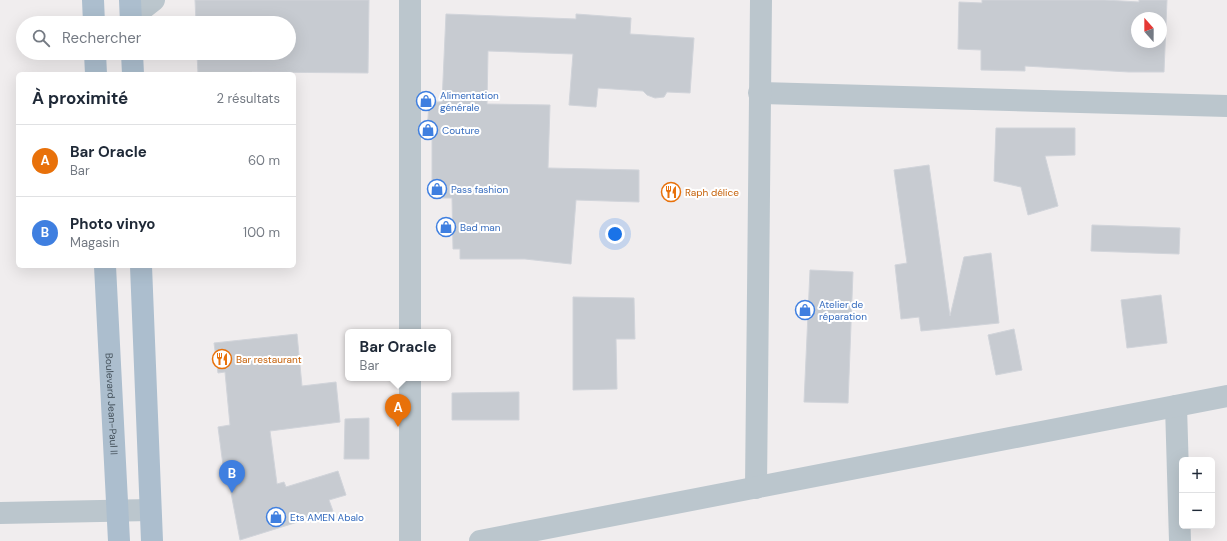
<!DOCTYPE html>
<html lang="fr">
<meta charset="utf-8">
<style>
body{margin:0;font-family:"DM Sans",sans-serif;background:#f2f2f3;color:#1f2937}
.controls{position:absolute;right:12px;bottom:12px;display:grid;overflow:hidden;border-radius:6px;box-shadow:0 4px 16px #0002}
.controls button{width:36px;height:36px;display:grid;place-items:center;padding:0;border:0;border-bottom:1px solid #e0e1e3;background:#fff;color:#1f2937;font:20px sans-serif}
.compass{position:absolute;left:1131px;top:12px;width:36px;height:36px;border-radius:50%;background:#fff;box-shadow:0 4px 16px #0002;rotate:339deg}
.you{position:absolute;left:615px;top:234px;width:14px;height:14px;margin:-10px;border:3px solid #fff;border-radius:50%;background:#1a73e8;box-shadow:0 0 0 6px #1a73e833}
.badge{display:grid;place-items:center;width:26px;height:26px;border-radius:50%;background:#7c3aed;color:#fff;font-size:13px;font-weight:700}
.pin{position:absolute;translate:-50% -33px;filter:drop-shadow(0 1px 2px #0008)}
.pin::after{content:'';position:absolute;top:21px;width:14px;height:12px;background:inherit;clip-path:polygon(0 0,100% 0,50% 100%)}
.popup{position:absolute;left:345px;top:329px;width:106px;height:52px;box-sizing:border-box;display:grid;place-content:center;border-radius:6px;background:#fff;filter:drop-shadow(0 1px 3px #0005);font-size:13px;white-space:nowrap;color:#747a83}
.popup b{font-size:15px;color:#1f2937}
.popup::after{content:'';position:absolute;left:50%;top:100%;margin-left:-8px;border:8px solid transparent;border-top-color:#fff}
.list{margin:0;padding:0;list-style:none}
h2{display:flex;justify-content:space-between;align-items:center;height:52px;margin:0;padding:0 16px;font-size:17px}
h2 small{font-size:13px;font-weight:400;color:#747a83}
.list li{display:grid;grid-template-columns:26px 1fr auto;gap:12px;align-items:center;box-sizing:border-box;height:72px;padding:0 16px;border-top:1px solid #e0e1e3}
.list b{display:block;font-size:15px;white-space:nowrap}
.list p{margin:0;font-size:13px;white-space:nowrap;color:#747a83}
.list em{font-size:13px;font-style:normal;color:#747a83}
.icon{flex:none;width:22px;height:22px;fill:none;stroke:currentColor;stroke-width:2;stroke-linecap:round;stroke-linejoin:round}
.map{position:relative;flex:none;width:1227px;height:541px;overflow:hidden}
.search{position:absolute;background:#fff;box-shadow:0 4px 16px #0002;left:16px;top:16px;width:280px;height:44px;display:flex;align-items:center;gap:10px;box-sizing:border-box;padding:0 14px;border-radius:22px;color:#747a83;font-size:15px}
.panel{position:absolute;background:#fff;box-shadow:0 4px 16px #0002;left:16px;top:72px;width:280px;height:196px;border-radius:6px}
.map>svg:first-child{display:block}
</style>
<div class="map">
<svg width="1227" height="541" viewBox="0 0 1227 541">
<rect width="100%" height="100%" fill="#f0edee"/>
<g fill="#c7cbd1" stroke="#d1d4da" fill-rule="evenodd">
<path d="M 195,0 L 369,0 L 368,73 L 252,72 L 252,74 L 198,74 L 197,53 L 289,53 L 289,23 L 196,23 Z"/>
<path d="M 982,0 L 1105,0 L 1139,2 L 1139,0 L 1167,0 L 1164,72 L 1129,72 L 1025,66 L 1025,71 L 981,70 L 981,50 L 958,49 L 959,2 L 982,3 ZM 1137,18 L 1161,18 L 1161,42 L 1137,42 Z"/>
<path d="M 446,14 L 576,19 L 576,14 L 631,18 L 630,34 L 694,38 L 690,93 L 667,92 L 664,97 L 655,98 L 647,95 L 643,91 L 598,88 L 596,107 L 569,105 L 573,54 L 488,51 L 487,104 L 550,105 L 548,168 L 639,170 L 639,202 L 576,200 L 571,264 L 525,259 L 460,259 L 460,249 L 453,249 L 452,198 L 432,198 L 432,134 L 427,134 L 429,102 L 442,102 Z"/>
<path d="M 996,128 L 1075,128 L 1075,155 L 1045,156 L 1058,206 L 1028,215 L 1021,187 L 994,181 Z"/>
<path d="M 929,165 L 950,316 L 964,257 L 991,253 L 999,323 L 921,331 L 919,317 L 901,319 L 895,265 L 907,263 L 894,170 Z"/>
<path d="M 1092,225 L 1180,228 L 1179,254 L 1091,251 Z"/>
<path d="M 810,270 L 853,272 L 848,403 L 804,402 Z"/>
<path d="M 1161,295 L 1167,343 L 1127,348 L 1121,300 Z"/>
<path d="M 573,297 L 634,298 L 635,339 L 616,339 L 617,389 L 573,390 Z"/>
<path d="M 1014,329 L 1022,370 L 996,375 L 988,335 Z"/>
<path d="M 297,334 L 302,386 L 336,382 L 340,422 L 270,431 L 277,484 L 284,482 L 286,487 L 338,471 L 346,495 L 329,500 L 333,511 L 240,540 L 227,472 L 224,473 L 218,427 L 230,425 L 225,372 L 218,373 L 214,343 Z"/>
<path d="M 519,392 L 519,420 L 452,420 L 452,393 Z"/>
<path d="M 369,418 L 369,459 L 344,459 L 345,419 Z"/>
</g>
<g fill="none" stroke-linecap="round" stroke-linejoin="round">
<g stroke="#bbc6cd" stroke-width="22">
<path d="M 131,18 L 154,0"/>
<path d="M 759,93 L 1227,106"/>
<path d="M 410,332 L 410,0"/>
<path d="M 1176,406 L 1180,541"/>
<path d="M 756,488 L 761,0"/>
<path d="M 0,513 L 150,510"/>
<path d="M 410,541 L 410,378"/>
<path d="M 480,541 L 1227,396"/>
</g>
<g stroke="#acbece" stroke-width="22">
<path d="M 93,0 L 94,23"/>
<path d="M 130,0 L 131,23"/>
<path d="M 95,53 L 96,74"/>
<path d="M 132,53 L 133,74"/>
<path id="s1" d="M 105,266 L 119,541"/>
<path d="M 141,266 L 152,541"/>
</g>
</g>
<defs>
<g id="shop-ring" transform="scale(1)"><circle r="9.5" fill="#fff" stroke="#3f7fe0" stroke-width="1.5"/><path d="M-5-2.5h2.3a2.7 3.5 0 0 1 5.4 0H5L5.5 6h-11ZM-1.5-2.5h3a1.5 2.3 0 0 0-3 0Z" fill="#3f7fe0"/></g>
<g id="restaurant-ring" transform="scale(1)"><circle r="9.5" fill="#fff" stroke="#e8710a" stroke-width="1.5"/><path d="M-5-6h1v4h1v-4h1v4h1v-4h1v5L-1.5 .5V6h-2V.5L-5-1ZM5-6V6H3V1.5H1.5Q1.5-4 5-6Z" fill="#e8710a"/></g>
</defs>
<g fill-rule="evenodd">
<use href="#shop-ring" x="426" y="101"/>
<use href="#shop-ring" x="428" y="130"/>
<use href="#shop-ring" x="437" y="189"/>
<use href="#restaurant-ring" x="671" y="192"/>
<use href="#shop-ring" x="446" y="227"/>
<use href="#shop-ring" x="805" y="310"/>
<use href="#restaurant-ring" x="222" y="359"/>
<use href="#shop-ring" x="276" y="517"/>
</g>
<g text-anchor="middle" stroke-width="4" stroke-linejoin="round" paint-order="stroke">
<g font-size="10" fill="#366cbe" stroke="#fff" text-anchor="start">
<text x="440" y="99">Alimentation<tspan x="440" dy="12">générale</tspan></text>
<text x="442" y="134">Couture</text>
<text x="451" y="193">Pass fashion</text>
<text x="460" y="231">Bad man</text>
<text x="819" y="308">Atelier de<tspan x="819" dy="12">réparation</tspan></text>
<text x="290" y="521">Ets AMEN Abalo</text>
</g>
<g font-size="10" fill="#c56008" stroke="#fff" text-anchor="start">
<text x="685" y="196">Raph délice</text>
<text x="236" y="363">Bar restaurant</text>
</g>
<g font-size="10" fill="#45525c" stroke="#fff">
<text dy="4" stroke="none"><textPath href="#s1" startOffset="138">Boulevard Jean-Paul II</textPath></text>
</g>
</g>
</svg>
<div class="controls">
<button>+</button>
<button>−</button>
</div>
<svg class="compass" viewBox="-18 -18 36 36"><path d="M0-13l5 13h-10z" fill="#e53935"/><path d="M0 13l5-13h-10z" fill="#747a83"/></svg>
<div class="you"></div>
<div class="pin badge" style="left:398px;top:427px;background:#e8710a">A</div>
<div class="popup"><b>Bar Oracle</b>Bar</div>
<div class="pin badge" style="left:232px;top:493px;background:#3f7fe0">B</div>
<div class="search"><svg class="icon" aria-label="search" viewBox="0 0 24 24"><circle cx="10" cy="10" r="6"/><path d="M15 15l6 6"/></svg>Rechercher</div>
<section class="panel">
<h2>À proximité<small>2 résultats</small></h2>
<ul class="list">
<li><span class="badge" style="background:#e8710a">A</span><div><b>Bar Oracle</b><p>Bar</p></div><em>60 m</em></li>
<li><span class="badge" style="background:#3f7fe0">B</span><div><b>Photo vinyo</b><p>Magasin</p></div><em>100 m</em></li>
</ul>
</section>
</div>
